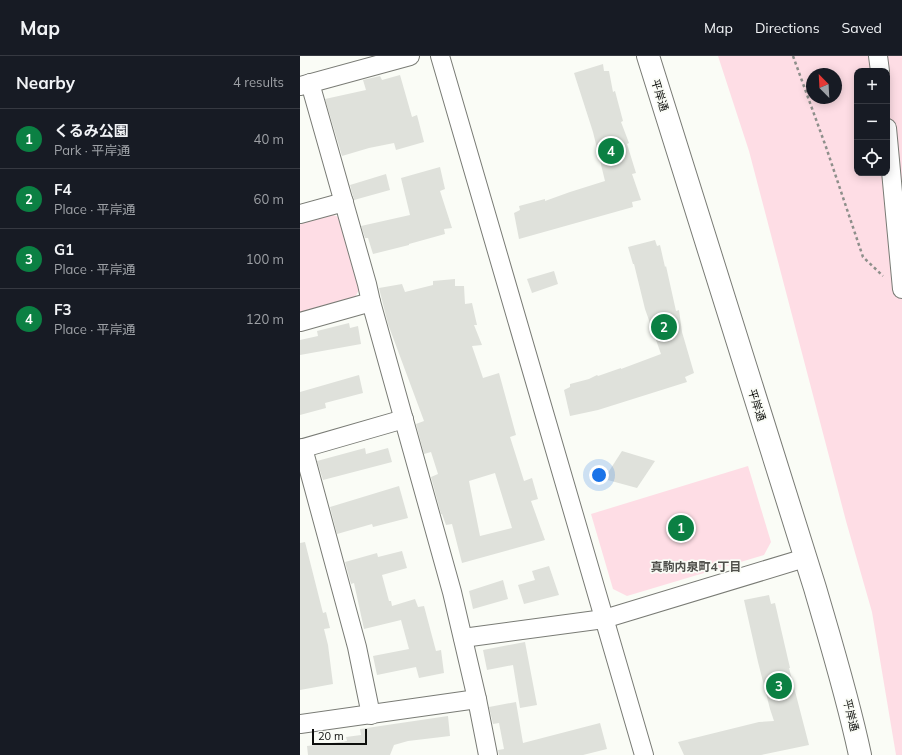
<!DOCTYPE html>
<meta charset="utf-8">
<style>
body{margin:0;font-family:Mulish,"Noto Sans JP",sans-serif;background:#20242c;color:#f1f3f6}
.controls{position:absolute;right:12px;top:12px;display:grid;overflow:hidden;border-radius:8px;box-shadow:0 2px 10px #0003}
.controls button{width:36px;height:36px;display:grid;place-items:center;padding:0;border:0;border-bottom:1px solid #363941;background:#171b24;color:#f1f3f6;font:20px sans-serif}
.compass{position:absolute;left:506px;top:12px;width:36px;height:36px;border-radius:50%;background:#171b24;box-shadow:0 2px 10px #0003;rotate:336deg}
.scale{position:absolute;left:12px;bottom:10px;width:55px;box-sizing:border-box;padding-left:4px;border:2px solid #0d0e0c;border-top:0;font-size:11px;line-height:14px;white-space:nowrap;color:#0d0e0c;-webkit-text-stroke:3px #fafcf6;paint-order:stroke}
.you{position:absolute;left:299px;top:419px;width:14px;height:14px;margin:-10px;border:3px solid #fff;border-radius:50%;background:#1a73e8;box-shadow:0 0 0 6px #1a73e833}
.badge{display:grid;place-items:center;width:26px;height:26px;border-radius:50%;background:#0b8043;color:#fff;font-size:13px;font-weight:700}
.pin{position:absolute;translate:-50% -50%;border:2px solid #fff;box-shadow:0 1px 4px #0006}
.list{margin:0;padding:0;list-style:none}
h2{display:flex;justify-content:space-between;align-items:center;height:52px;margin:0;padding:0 16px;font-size:17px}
h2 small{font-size:13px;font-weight:400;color:#9ea1a6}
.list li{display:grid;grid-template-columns:26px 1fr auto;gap:12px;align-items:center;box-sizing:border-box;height:60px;padding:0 16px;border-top:1px solid #363941}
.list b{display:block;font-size:15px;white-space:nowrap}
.list p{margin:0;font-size:13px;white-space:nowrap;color:#9ea1a6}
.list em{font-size:13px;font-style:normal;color:#9ea1a6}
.icon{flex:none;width:22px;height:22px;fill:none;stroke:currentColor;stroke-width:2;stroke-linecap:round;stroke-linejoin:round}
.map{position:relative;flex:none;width:602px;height:699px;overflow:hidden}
header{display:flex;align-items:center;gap:24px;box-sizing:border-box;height:56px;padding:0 20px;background:#171b24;border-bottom:1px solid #363941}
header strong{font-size:19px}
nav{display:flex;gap:22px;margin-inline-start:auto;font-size:14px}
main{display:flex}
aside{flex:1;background:#171b24}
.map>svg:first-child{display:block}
</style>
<header>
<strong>Map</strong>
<nav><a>Map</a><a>Directions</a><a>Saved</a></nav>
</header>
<main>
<aside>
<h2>Nearby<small>4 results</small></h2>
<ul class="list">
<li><span class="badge">1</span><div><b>くるみ公園</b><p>Park · 平岸通</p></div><em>40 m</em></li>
<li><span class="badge">2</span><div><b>F4</b><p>Place · 平岸通</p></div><em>60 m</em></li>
<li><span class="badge">3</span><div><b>G1</b><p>Place · 平岸通</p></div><em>100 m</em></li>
<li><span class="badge">4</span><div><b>F3</b><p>Place · 平岸通</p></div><em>120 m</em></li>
</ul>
</aside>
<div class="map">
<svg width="602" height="699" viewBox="0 0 602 699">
<rect width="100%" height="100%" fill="#fafcf6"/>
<g fill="#fedde5" fill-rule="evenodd">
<path d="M 418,0 L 602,0 L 602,699 L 596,699 L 572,556 L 546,465 L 449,95 ZM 557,15 L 587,15 L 587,117 L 557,117 ZM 512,18 L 536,18 L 536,42 L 512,42 Z"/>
<path d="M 31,158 L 41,162 L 60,232 L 55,241 L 0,257 L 0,167 Z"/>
<path d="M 448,410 L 471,486 L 464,499 L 327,540 L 313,533 L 291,458 Z"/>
</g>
<g fill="#dfe1db" fill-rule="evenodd">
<path d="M 303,8 L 304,15 L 309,15 L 313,36 L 315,35 L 323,65 L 321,66 L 329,87 L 327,88 L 336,117 L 332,118 L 341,144 L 332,146 L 333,151 L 219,183 L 214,157 L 220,154 L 219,150 L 245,143 L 245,145 L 270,136 L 305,125 L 293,76 L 274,17 Z"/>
<path d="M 100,19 L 112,61 L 117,59 L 124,86 L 96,94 L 94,87 L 69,92 L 42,100 L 25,43 L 66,34 L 63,24 L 80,20 L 82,24 Z"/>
<path d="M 140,111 L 145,133 L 140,135 L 152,172 L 144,173 L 145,178 L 109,188 L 109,189 L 73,198 L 68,182 L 65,182 L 61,170 L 110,159 L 101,122 Z"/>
<path d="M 86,118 L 90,134 L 54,144 L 50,129 Z"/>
<path d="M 355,184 L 357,190 L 360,189 L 365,211 L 366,210 L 376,255 L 379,254 L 382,276 L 394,317 L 385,321 L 387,326 L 298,354 L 270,360 L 264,334 L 270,331 L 270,328 L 289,323 L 297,319 L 298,320 L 321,312 L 321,313 L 361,298 L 345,253 L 334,208 L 333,208 L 328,191 Z"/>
<path d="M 254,215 L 258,228 L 232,237 L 227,223 Z"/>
<path d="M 155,223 L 155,230 L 164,230 L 165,248 L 172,247 L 177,269 L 174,269 L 182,289 L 172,290 L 183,322 L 199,317 L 216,379 L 210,381 L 224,425 L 232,422 L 238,443 L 231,445 L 245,484 L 162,507 L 152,468 L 146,469 L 142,458 L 141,458 L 131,421 L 138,418 L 131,396 L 124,398 L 116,368 L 124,365 L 88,268 L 79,232 L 102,228 L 105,236 L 133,229 L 133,225 ZM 195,417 L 212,472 L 180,480 L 169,425 Z"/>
<path d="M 49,267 L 50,272 L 58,270 L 61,288 L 0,299 L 0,284 L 18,280 L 17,275 Z"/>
<path d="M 59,319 L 63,337 L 25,347 L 26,352 L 0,359 L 0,336 Z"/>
<path d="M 65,392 L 66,398 L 88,392 L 92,406 L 23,424 L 17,405 Z"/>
<path d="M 322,395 L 355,405 L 337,432 L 304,423 Z"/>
<path d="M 99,430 L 108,462 L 73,471 L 72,468 L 37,478 L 30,451 Z"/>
<path d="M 5,486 L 23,557 L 26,556 L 30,572 L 24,573 L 28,589 L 33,628 L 0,634 L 0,487 Z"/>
<path d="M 102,495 L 107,512 L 82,519 L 89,545 L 91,545 L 92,550 L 115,543 L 118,551 L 124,550 L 136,595 L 141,594 L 144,617 L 119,622 L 116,611 L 77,619 L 73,600 L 109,593 L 101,564 L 64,573 L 54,527 L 51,528 L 45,506 L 77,497 L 78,501 Z"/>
<path d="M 249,510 L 259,539 L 224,548 L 218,529 L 235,524 L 232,515 Z"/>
<path d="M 203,524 L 208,543 L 173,553 L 169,535 Z"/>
<path d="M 469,539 L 471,548 L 475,547 L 490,612 L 489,612 L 509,689 L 461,699 L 384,699 L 378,686 L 459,666 L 474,665 L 470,653 L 458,606 L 444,544 Z"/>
<path d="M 225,586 L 237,649 L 220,652 L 213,609 L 187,614 L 183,594 Z"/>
<path d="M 216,646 L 223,687 L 300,667 L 307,693 L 283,699 L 199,699 L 198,694 L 204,693 L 199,667 L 193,668 L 189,651 Z"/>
<path d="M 148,660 L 150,680 L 108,685 L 94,689 L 90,699 L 8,699 L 7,690 L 47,685 L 46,681 L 61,679 L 60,673 Z"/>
</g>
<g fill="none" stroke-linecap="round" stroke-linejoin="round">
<g stroke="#797b75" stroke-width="20">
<g id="street">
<path d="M 140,0 L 344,699"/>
<path d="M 578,0 L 580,15"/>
<path d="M 10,27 L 67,228 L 71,246 L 152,536 L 177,643 L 188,699"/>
<path d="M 0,30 L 110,0"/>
<path d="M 587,72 L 602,233"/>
<path d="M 0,158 L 44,146"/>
<path d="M 0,266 L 71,246"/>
<path d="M 3,392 L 57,591 L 71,659"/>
<path d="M 0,393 L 104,363"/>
<path d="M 163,582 L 304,563 L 505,502"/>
<path d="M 0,668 L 177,643"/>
</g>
</g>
<g stroke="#797b75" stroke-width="24">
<path id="secondary" d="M 348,0 L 515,532 C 531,587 548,642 560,699"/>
</g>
<path stroke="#8e8f8b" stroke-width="2.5" stroke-dasharray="3 3" stroke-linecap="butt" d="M 493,0 L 526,91 L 563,201 L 583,220"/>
<use href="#street" stroke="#fff" stroke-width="18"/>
<use href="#secondary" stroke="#fff" stroke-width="22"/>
</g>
<g text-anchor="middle" stroke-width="3.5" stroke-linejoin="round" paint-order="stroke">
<g font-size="11" fill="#0d0e0c" stroke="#fafcf6">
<text transform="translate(360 39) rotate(73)" y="4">平岸通</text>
<text transform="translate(457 349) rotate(72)" y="4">平岸通</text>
<text transform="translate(551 659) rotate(76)" y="4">平岸通</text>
</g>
<g font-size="12" font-weight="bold" fill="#50514c" stroke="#fafcf6">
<text x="396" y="515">真駒内泉町4丁目</text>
</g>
</g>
</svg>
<div class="controls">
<button>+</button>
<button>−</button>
<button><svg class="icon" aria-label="locate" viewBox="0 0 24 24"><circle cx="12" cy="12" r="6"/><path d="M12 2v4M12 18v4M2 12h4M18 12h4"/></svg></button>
</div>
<svg class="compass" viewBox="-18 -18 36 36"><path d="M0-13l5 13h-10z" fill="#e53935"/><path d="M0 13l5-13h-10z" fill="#9ea1a6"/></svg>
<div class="scale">20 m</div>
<div class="you"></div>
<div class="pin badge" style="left:381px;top:472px">1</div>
<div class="pin badge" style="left:364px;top:271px">2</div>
<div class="pin badge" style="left:479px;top:630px">3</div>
<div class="pin badge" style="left:311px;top:95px">4</div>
</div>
</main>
